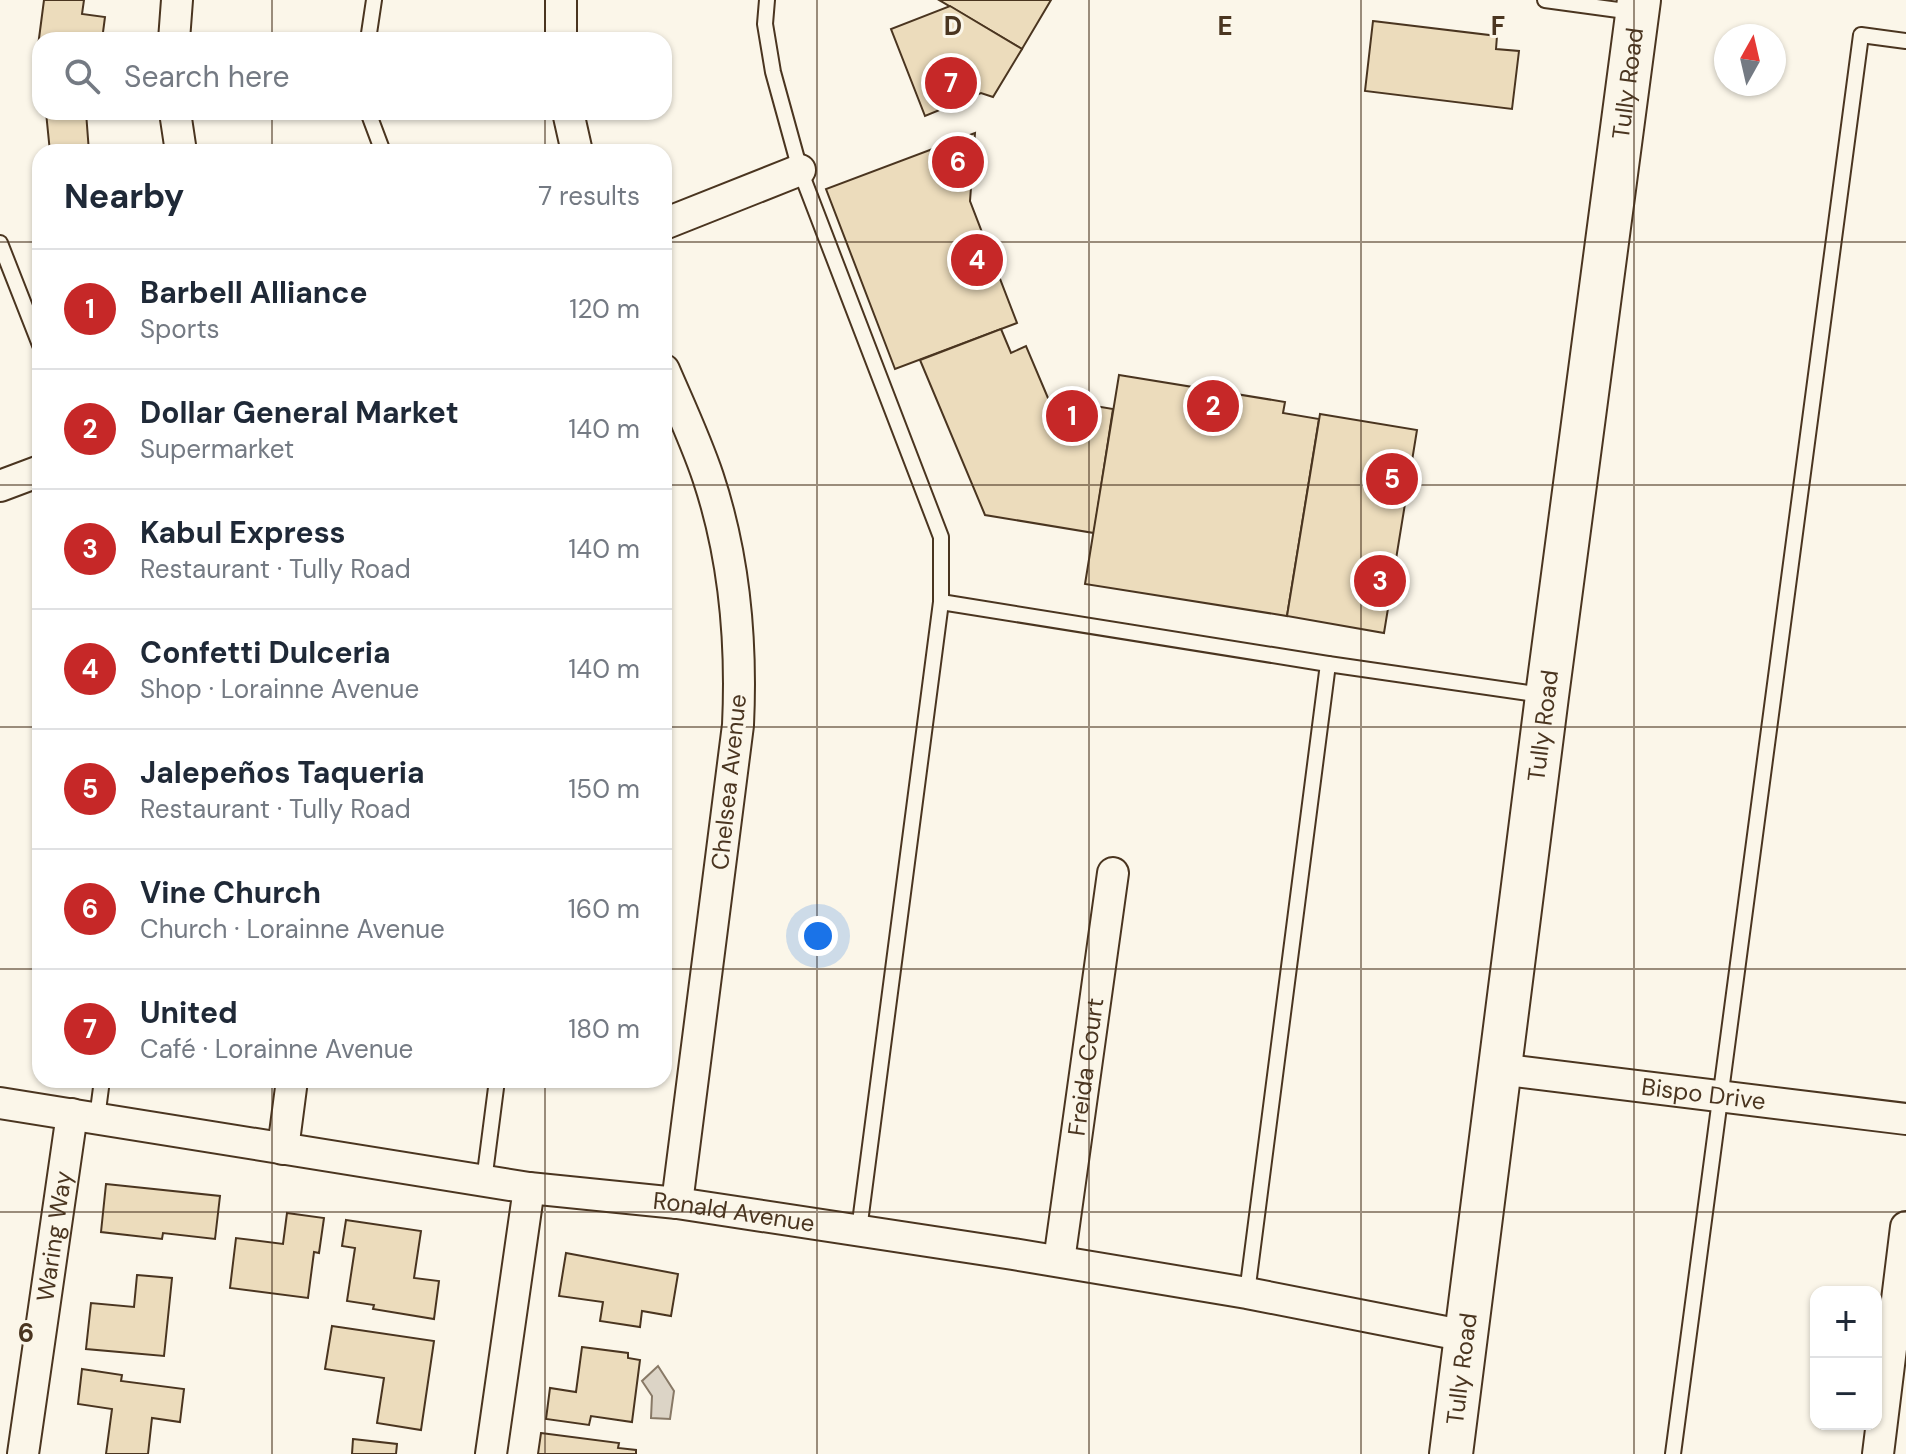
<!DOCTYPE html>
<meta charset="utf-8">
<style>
body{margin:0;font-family:"DM Sans",sans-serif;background:#f2f2f3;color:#1f2937}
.controls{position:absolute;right:24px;bottom:24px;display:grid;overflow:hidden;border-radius:16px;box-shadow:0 2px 6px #0004}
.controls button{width:72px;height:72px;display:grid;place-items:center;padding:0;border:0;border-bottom:2px solid #e0e1e3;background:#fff;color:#1f2937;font:40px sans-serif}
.compass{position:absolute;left:1714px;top:24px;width:72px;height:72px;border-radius:50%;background:#fff;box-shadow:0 2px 6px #0004;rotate:8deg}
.you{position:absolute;left:818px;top:936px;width:28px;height:28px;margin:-20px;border:6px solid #fff;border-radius:50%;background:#1a73e8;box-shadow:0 0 0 12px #1a73e833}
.badge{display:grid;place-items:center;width:52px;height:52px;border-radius:50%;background:#c62828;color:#fff;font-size:26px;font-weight:700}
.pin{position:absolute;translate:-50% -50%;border:4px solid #fff;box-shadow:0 2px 8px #0006}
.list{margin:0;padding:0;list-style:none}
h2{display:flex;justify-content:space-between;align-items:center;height:104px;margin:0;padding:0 32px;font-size:34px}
h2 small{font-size:26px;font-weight:400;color:#747a83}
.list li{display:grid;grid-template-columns:52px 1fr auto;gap:24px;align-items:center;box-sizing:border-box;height:120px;padding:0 32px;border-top:2px solid #e0e1e3}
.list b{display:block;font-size:30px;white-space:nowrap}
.list p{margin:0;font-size:26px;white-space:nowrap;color:#747a83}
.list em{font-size:26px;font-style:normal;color:#747a83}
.icon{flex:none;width:44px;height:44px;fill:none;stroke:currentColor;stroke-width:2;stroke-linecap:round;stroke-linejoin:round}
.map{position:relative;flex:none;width:1906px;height:1454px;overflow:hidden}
.search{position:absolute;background:#fff;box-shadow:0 2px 6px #0004;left:32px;top:32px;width:640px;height:88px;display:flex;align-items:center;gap:20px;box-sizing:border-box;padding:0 28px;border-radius:24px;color:#747a83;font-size:30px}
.panel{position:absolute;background:#fff;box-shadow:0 2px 6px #0004;left:32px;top:144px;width:640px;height:944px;border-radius:24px}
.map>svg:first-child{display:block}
</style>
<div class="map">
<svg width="1906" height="1454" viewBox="0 0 1906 1454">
<rect width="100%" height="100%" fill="#fbf6e9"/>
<path fill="#dcd4c6" stroke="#887966" stroke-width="2" d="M 658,1366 L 674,1391 L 670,1419 L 651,1418 L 652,1396 L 642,1381 Z"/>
<g fill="#ecdcbc" stroke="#4a3520" stroke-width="2">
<path d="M 44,0 L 84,0 L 82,14 L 105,17 L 102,40 L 40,40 L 38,46 Z"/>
<path d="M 939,0 L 1051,0 L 1022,49 Z"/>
<path d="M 950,6 L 1022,49 L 993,97 L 981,93 L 925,116 L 891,29 Z"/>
<path d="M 1373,21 L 1497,36 L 1496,49 L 1519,51 L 1512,109 L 1365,91 Z"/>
<path d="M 46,112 L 86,112 L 89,152 L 50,152 Z"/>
<path d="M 975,133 L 970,201 L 1017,323 L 895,369 L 826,189 Z"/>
<path d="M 1001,329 L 1011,353 L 1026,346 L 1048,398 L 1113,409 L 1094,533 L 985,515 L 920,360 Z"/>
<path d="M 1119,375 L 1285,402 L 1283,413 L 1319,419 L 1287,616 L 1085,584 Z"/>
<path d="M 1320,414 L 1417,430 L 1384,633 L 1287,616 Z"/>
<path d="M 106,1184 L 220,1196 L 215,1239 L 163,1233 L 162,1239 L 101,1232 Z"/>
<path d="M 287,1213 L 324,1218 L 319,1253 L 314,1252 L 308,1298 L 230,1288 L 236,1238 L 283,1244 Z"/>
<path d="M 346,1220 L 421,1231 L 414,1278 L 439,1281 L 434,1319 L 373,1309 L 374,1305 L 347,1301 L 355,1248 L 342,1246 Z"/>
<path d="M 566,1253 L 678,1274 L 671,1316 L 642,1311 L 640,1327 L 600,1321 L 603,1302 L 559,1296 Z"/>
<path d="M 137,1275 L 172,1278 L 164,1356 L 86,1349 L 91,1303 L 134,1307 Z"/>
<path d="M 332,1326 L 434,1341 L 421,1430 L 377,1423 L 384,1378 L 325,1369 Z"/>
<path d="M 582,1347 L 628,1353 L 628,1358 L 640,1360 L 632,1422 L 591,1416 L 589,1425 L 546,1419 L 550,1388 L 576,1392 Z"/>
<path d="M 82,1369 L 122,1375 L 121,1381 L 184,1389 L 180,1422 L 152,1418 L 148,1454 L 106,1454 L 112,1409 L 78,1404 Z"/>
<path d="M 541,1433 L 619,1443 L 618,1448 L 636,1450 L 636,1454 L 538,1454 Z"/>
<path d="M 353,1439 L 397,1444 L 396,1454 L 352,1454 Z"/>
</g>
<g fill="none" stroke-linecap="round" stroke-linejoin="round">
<g stroke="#4a3520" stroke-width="18">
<g id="lane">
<path d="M 767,0 L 765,24 L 773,72 L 800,170 L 941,537 L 941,602 L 859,1230"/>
<path d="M 1545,0 L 1633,12"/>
<path d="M 368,40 L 374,0"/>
<path d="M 368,112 L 383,152"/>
<path d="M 0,243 L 40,345"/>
<path d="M 941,602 L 1328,664 L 1542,695"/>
<path d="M 97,1118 L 102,1080"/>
<path d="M 484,1181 L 497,1080"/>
<path d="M 1247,1293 L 1328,664"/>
<path d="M 1673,1454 L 1861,35 L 1906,41"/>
</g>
</g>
<g stroke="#4a3520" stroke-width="34">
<g id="street">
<path d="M 561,0 L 561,40"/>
<path d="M 174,40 L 177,0"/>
<path d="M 175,112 L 181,152"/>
<path d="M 568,112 L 577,152"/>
<path d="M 664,224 L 800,170"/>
<path d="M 664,370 C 679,405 696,441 708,477 C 735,558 742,640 738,725 L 677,1203"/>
<path d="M 0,486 L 40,471"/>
<path id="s1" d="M 1499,1069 L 1906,1119"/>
<path id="s2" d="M 0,1103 L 529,1188 L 677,1203 L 1013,1254 L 1247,1293 L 1466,1336"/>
<path d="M 283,1149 L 292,1080"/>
<path id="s3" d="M 1059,1261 L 1113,873"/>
<path id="s4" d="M 23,1454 L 72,1114"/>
<path d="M 491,1454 L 529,1188"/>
<path d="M 1878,1454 L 1906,1227"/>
</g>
</g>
<g stroke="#4a3520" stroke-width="46">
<g id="secondary">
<path id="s5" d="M 1451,1454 L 1547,696 L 1639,0"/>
</g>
</g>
<use href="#lane" stroke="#fbf6e9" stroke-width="14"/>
<use href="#street" stroke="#fbf6e9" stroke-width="30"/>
<use href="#secondary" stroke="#fbf6e9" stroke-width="42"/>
</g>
<path fill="none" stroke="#4a3520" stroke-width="2" stroke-opacity="0.55" d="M 272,0 L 272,40M 545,0 L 545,40M 817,0 L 817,1454M 1089,0 L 1089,1454M 1361,0 L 1361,1454M 1634,0 L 1634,1454M 272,112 L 272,152M 545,112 L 545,152M 0,242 L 40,242M 664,242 L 1906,242M 0,485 L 40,485M 664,485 L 1906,485M 0,727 L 40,727M 664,727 L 1906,727M 0,969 L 40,969M 664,969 L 1906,969M 272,1080 L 272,1454M 545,1080 L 545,1454M 0,1212 L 1906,1212"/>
<g text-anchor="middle" stroke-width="6" stroke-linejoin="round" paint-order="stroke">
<g font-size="24" fill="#4a3520" stroke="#fbf6e9">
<text dy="8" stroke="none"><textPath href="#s5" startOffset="1382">Tully Road</textPath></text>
<text dy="8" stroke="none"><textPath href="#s5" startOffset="734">Tully Road</textPath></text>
<text transform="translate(729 782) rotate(-84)" y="8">Chelsea Avenue</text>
<text dy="8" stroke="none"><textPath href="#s3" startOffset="196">Freida Court</textPath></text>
<text dy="8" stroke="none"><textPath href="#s1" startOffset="206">Bispo Drive</textPath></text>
<text dy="8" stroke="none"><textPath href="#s2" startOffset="742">Ronald Avenue</textPath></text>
<text dy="8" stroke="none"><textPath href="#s4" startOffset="220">Waring Way</textPath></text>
<text dy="8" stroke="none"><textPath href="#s5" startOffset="86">Tully Road</textPath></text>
</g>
</g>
<g font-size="26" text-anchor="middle" font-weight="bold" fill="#4a3520" stroke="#fbf6e9" stroke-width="6" stroke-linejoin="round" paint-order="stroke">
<text x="953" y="35">D</text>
<text x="1225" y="35">E</text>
<text x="1498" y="35">F</text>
<text x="26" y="1342">6</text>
</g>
</svg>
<div class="controls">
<button>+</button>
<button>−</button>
</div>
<svg class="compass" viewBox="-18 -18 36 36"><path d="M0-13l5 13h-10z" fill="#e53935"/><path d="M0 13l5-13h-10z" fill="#747a83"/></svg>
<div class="you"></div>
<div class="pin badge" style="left:1072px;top:416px">1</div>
<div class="pin badge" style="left:1213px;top:406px">2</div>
<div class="pin badge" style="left:1380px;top:581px">3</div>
<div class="pin badge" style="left:977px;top:260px">4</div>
<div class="pin badge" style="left:1392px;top:479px">5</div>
<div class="pin badge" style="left:958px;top:162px">6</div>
<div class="pin badge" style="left:951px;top:83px">7</div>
<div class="search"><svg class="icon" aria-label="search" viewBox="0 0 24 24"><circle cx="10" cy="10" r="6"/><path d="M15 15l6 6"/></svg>Search here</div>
<section class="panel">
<h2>Nearby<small>7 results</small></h2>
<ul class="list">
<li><span class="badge">1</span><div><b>Barbell Alliance</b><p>Sports</p></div><em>120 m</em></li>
<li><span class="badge">2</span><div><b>Dollar General Market</b><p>Supermarket</p></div><em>140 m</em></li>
<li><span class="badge">3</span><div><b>Kabul Express</b><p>Restaurant · Tully Road</p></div><em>140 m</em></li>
<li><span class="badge">4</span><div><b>Confetti Dulceria</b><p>Shop · Lorainne Avenue</p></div><em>140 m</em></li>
<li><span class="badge">5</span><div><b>Jalepeños Taqueria</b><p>Restaurant · Tully Road</p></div><em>150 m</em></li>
<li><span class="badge">6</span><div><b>Vine Church</b><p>Church · Lorainne Avenue</p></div><em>160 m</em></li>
<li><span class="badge">7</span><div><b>United</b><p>Café · Lorainne Avenue</p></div><em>180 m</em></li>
</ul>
</section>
</div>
